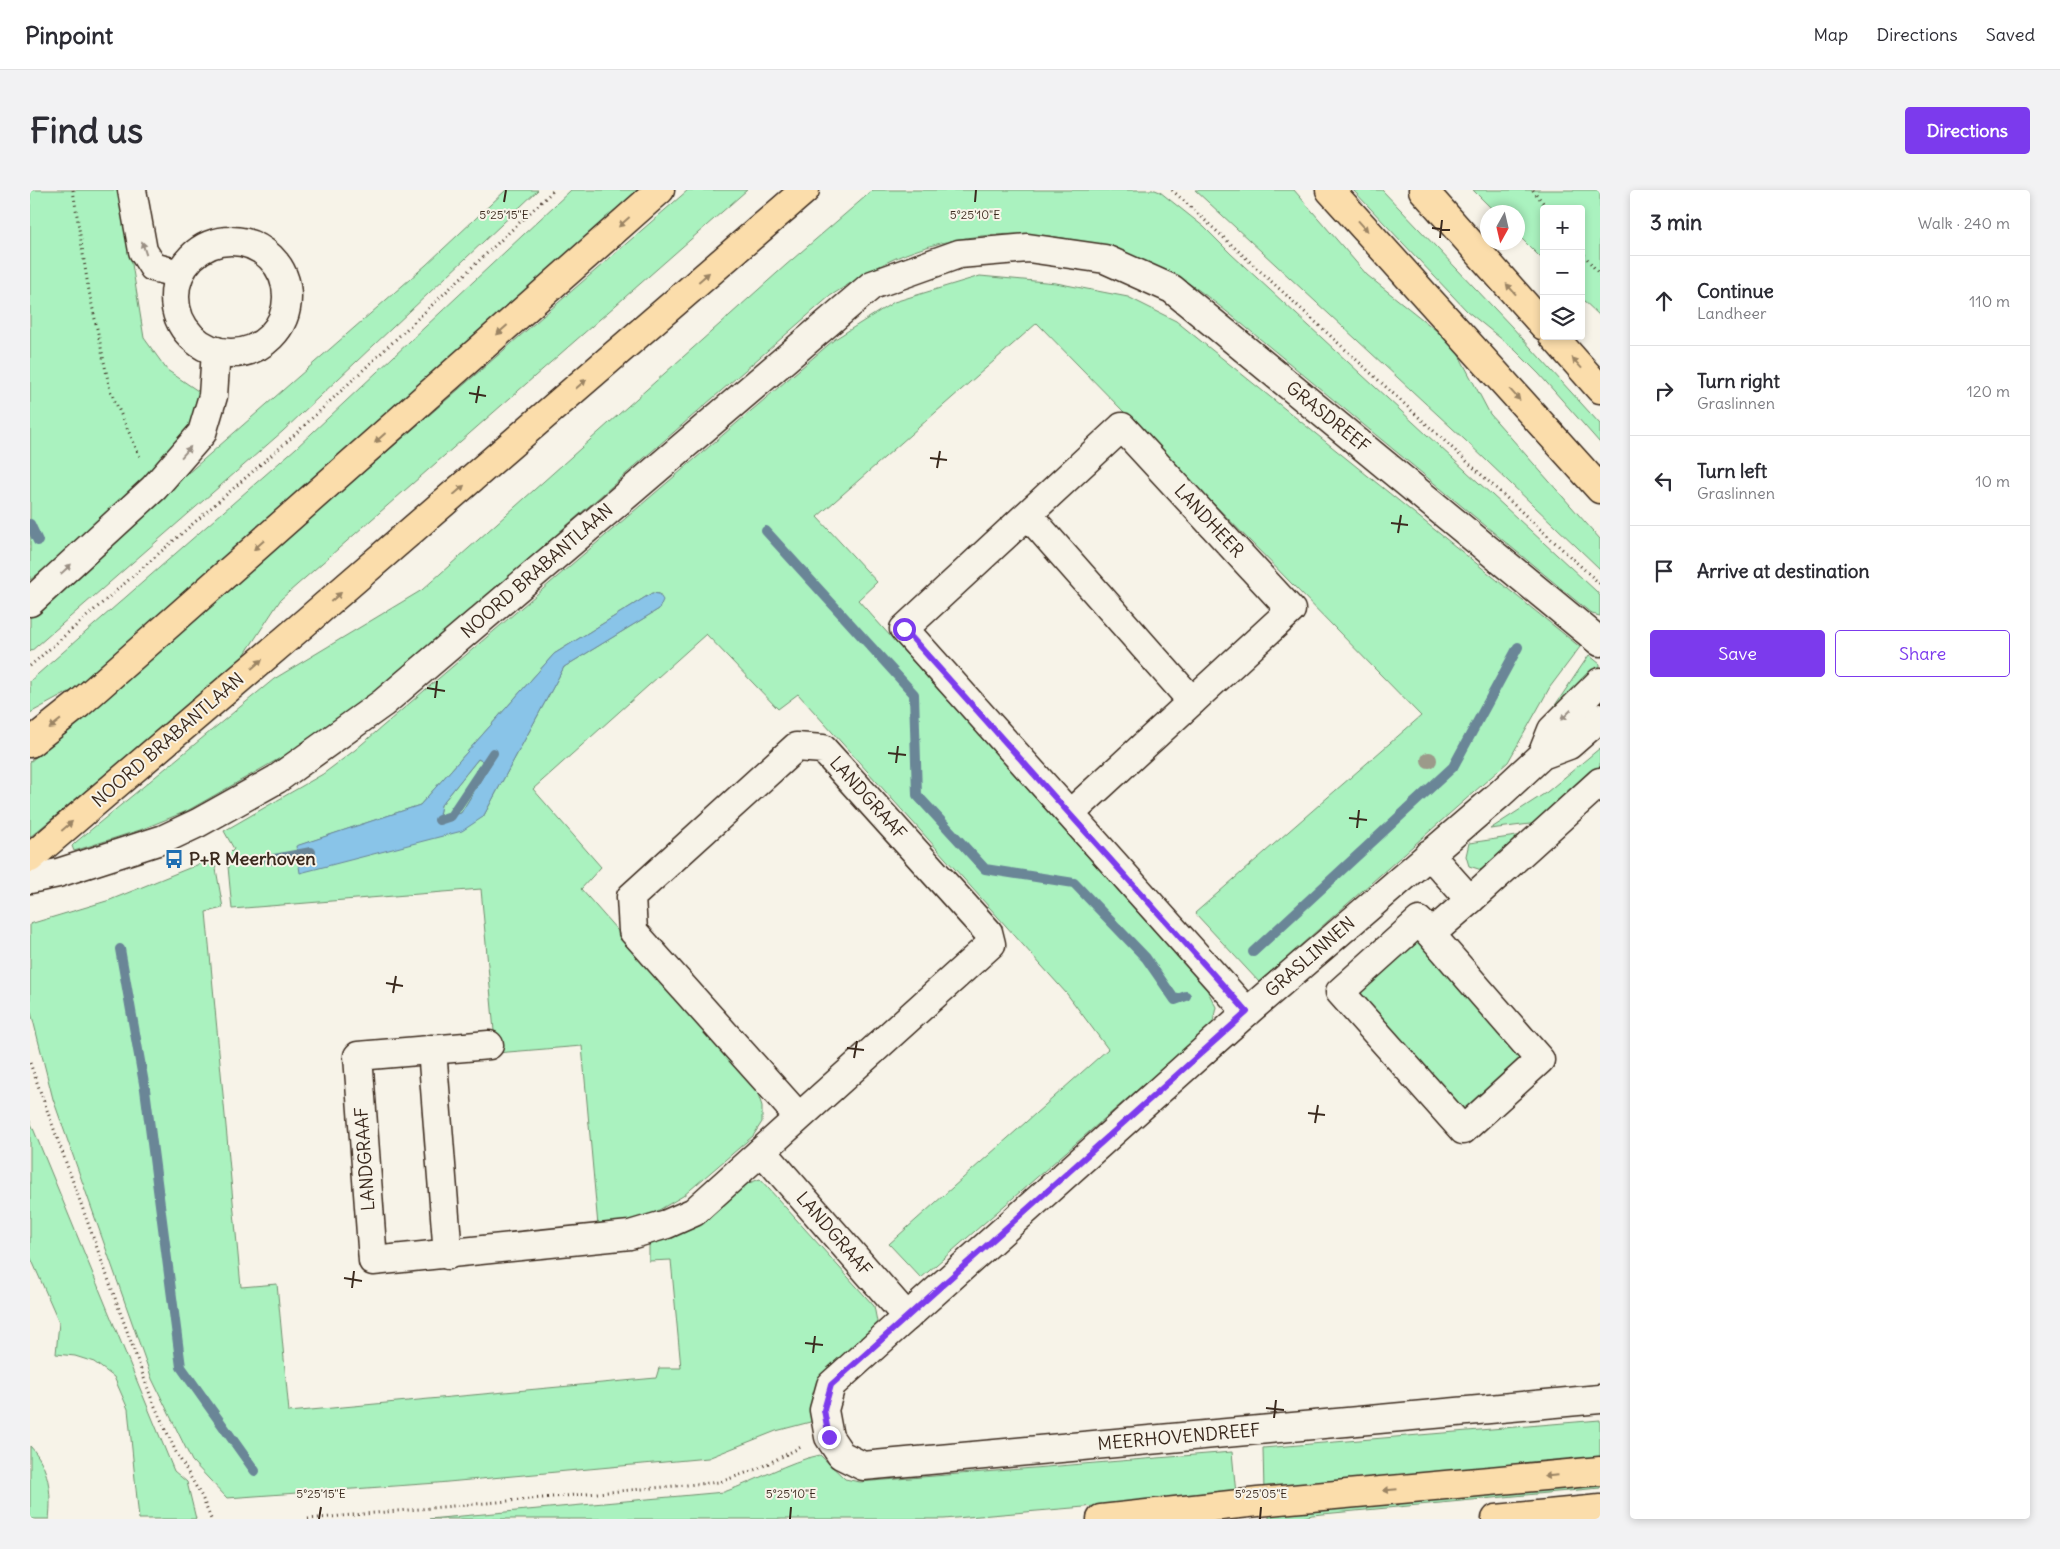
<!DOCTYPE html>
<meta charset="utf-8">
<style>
body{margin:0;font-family:Delius,sans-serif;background:#f2f2f3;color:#2b2b33}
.controls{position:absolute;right:15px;top:15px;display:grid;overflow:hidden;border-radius:5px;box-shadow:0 2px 8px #0003}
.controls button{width:45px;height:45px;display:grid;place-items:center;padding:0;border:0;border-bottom:1px solid #e1e1e2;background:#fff;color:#2b2b33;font:25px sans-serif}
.compass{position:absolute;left:1450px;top:15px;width:45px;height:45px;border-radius:50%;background:#fff;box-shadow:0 2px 8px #0003;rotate:188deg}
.stop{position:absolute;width:15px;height:15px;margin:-11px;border:4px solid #7c3aed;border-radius:50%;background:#fff}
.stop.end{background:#7c3aed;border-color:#fff;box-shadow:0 1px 5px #0008}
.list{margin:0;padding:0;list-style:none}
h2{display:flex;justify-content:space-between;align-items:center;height:65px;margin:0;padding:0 20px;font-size:21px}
h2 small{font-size:16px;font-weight:400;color:#7c7c81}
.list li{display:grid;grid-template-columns:32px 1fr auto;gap:15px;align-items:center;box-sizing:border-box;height:90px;padding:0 20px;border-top:1px solid #e1e1e2}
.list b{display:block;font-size:19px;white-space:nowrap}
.list p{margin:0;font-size:16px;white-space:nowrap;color:#7c7c81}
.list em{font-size:16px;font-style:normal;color:#7c7c81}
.actions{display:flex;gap:10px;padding:15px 20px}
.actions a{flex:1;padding:11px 0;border:1px solid #7c3aed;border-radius:5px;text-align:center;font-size:18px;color:#7c3aed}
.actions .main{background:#7c3aed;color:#fff}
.icon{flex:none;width:28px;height:28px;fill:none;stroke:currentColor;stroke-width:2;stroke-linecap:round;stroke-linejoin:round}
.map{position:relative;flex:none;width:1570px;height:1329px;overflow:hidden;border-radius:5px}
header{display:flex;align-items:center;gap:30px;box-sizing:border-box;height:70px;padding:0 25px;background:#fff;border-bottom:1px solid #e1e1e2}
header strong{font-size:24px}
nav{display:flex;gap:28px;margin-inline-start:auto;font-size:18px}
.intro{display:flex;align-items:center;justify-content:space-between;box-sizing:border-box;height:120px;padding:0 30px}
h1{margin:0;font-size:35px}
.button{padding:12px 22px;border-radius:5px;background:#7c3aed;color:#fff;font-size:18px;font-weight:700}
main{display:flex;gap:30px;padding:0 30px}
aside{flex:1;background:#fff;border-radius:5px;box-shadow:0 2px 8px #0003}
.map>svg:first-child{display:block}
</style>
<header>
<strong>Pinpoint</strong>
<nav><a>Map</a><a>Directions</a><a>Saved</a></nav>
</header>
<div class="intro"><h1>Find us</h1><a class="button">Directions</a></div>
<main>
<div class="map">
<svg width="1570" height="1329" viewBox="0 0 1570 1329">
<rect width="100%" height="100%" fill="#f7f3e8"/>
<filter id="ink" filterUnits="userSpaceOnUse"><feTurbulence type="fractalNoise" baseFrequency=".02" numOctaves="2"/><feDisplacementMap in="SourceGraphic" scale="10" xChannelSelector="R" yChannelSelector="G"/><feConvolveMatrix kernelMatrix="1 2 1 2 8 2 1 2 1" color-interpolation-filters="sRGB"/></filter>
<g filter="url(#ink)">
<g fill="#aaf2bf" stroke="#728e6e" fill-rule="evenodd">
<path d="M 0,0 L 90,0 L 114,148 L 137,180 L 168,201 L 192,203 L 191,224 L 58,346 L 0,390 Z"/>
<path d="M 476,0 L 508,0 L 253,241 L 0,462 L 0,428 L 125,312 L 396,75 Z"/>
<path d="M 541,0 L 612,0 L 59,491 L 0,523 L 0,491 L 266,258 Z"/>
<path d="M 658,0 L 717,0 L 251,409 L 207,476 L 0,647 L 0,572 Z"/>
<path d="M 843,0 L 1125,0 L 1130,2 L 1174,37 L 1201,64 L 1566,401 L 1570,406 L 1570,426 L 1562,424 L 1206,129 C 1187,114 1168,98 1148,87 C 1061,40 958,29 866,68 C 843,78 821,93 800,106 L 347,501 L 282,550 L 157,621 L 110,640 L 44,661 L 42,656 L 46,652 L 244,489 L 392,400 L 756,75 Z"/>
<path d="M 1165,0 L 1264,0 L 1337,85 L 1423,154 L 1460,224 L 1570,349 L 1570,379 L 1435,250 Z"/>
<path d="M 1323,0 L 1352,0 L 1482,137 L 1570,234 L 1570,253 L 1509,184 L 1485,160 L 1437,121 Z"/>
<path d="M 1443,0 L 1570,0 L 1570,126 L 1551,108 L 1551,19 L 1514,19 L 1514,71 L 1488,45 L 1488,22 L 1465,22 Z"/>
<path d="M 950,86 L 1026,93 L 1098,107 L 1146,131 L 1550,457 L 1520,497 L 1478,572 L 1229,792 L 1165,723 L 1391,526 L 1007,133 L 787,327 L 847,392 L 828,410 L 1177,800 L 1186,817 L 1182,837 L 1113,895 L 891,1088 L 859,1054 L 1078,859 L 1037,804 L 768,504 L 748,519 L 676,444 L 503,599 L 571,677 L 551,699 L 726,898 L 732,916 L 732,932 L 723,946 L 653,1006 L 617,1027 L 568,1036 L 552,856 L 466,863 L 451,699 L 202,719 L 197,666 L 204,659 L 194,641 L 293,584 L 325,560 L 805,149 L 864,112 ZM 622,403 L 630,404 L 629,419 L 534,477 L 453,627 L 268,665 L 267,656 L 390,615 L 524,464 Z"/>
<path d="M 1559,465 L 1570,474 L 1570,480 L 1507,542 Z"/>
<path d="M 1570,558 L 1570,578 L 1508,633 L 1460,639 L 1517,602 Z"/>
<path d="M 448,569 L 460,575 L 431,623 L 417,627 L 409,625 L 411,615 Z"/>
<path d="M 1500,644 L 1458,682 L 1439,676 L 1436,666 L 1439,653 Z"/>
<path d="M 184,668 L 193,718 L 176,722 L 211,1097 L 247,1094 L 259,1222 L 626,1188 L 629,1178 L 651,1178 L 641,1070 L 619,1071 L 619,1055 L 673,1029 L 708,997 L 730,989 L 844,1116 L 848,1137 L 810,1169 L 785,1200 L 784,1231 L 746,1241 L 678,1268 L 407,1293 L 197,1308 L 162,1271 L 122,1189 L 23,909 L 0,818 L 0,734 L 80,710 Z"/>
<path d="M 1395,747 L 1496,865 L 1436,924 L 1328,808 L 1327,795 L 1384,748 Z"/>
<path d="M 0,931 L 144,1281 L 157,1292 L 166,1329 L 109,1329 L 98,1219 L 84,1187 L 64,1172 L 45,1166 L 26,1164 L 29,1132 L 0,1066 Z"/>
<path d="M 1570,1230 L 1570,1272 L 1234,1303 L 1233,1258 Z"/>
<path d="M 0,1256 C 19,1276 22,1303 19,1329 L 0,1329 Z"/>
<path d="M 1202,1262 L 1206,1304 L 914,1329 L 399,1329 L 694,1302 C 727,1291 756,1272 790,1265 L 815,1289 L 830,1292 Z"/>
<path d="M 1570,1291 L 1570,1298 L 1282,1325 L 1269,1329 L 1239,1329 L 1239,1320 Z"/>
</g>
<path fill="#89c4e8" stroke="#6a8697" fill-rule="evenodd" d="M 622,403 L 629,404 L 633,410 L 629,419 L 534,477 L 453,627 L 432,641 L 270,683 L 266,656 L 390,615 L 524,464 ZM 448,569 L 460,575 L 431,623 L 417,627 L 409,625 L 411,615 Z"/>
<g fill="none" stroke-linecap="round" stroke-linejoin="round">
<g stroke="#6a8697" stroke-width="10">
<path d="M 0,334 L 8,351"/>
<path d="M 736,341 L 884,504 L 887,605 L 955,679 L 1044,693 L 1116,768 L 1145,810 L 1156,806"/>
<path d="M 409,630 L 421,626 L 463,563"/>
<path d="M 239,670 L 281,662"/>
<path d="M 90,759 L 115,899 L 151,1177 L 225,1281"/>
<path d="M 1223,762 L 1423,577 L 1488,457"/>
</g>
<g stroke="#3b2a1e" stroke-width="31">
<g id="minor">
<path d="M 102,0 L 113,61 L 123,77 L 149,84"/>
<circle cx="201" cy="107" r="56"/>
<path d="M 998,325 L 1162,511"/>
<path d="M 0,412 L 124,298 L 172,243 L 183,206 L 186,161"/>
<path d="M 1570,528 L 1539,555 L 1512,565 L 1470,604 L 1217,822 L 801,1195 L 794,1220 L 799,1247 L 811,1265 L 833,1276 L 1570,1209"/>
<path d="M 1512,565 L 1522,540 L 1570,492"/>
<path d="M 1041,623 L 1261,420 L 1092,237 L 874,439 L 1217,822"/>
<path d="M 1399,664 L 1440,710 L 1570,592"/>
<path d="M 0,689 L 28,683 L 134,649 L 168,633 L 247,589 L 353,513 L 842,95 L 929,64 L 998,58 L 1075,69 L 1142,99 L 1570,452"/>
<path d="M 1389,731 L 1510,870 L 1433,940 L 1310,802 Z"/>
<path d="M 1401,744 L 1440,710"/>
<path d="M 459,855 L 328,866 L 343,1071 L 600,1045 L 637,1034 L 664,1022 L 961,754 L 958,742 L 793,559 L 766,557 L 601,707 L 603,741 L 769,927"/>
<path d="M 402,859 L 418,1065"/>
<path d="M 732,961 L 877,1127"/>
</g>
</g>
<g stroke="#3b2a1e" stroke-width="31">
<g id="major">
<path d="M 1300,0 L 1570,299"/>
<path d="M 1393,0 L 1514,136"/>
<path d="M 1523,146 L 1570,199"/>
<path d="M 0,553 L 49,514 L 630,0"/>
<path d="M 0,668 L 269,438 L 775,0"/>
<path d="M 1071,1329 L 1228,1312 L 1570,1281"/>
<path d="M 1466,1329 L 1570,1319"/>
</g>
</g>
<g stroke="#3b2a1e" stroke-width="3" stroke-dasharray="1 4" stroke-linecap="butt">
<path d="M 43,0 L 58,96 L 80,200 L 110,267"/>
<path d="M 1142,0 L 1570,394"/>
<path d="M 1503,0 L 1518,19"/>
<path d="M 1551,61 L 1570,85"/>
<path d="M 0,476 L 260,249 L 524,0"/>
<path d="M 0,873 L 122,1210 L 146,1262 L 172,1307 L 181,1329"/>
<path d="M 278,1329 L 690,1292 L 727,1279 L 771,1257"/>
</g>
<use href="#minor" stroke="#f7f3e8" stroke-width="28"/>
<use href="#major" stroke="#fbddab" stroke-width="28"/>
</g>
<circle fill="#9c9a8a" cx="1399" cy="570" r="8"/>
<defs><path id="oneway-solid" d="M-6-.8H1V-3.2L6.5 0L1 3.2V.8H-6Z" transform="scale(1.25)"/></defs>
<g fill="#9b8464">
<use href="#oneway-solid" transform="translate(594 32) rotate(138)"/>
<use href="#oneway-solid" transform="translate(1333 36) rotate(48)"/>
<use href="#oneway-solid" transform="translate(674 87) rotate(-41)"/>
<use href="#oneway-solid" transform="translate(1481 99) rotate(-132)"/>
<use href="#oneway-solid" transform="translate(472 140) rotate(138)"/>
<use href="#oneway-solid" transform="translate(1547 173) rotate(-132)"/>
<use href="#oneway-solid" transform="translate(551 194) rotate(-41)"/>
<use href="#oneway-solid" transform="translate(1485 205) rotate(48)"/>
<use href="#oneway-solid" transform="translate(350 248) rotate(138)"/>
<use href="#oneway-solid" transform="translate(429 300) rotate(-41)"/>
<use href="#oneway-solid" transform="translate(229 355) rotate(138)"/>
<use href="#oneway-solid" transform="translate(306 407) rotate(-41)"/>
<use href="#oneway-solid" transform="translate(227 474) rotate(-41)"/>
<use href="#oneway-solid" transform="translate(25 534) rotate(142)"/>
<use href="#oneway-solid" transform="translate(37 636) rotate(-41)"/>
<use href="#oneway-solid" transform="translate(1521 1286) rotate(175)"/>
<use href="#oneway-solid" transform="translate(1360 1300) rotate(175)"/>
</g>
<g fill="#998e83">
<use href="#oneway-solid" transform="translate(114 58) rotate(-108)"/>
<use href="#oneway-solid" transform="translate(156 262) rotate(-49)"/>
<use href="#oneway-solid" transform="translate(36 379) rotate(-43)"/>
<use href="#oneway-solid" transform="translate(1536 525) rotate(135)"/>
</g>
</g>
<g fill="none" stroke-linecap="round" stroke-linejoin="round" filter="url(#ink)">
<path stroke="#7c3aed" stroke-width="6" d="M 799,1247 L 794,1220 L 801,1195 L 1217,822 L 874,439"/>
</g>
<path fill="none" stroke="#3b2a1e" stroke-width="2" d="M 474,12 L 476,0M 945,12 L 946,0M 1402,38 L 1420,40M 1410,48 L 1412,30M 439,203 L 456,206M 446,213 L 449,196M 900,268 L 917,270M 907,278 L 910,261M 1361,333 L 1378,335M 1368,343 L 1371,325M 397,498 L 415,501M 405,508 L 407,491M 858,563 L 876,565M 866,573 L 868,556M 1319,628 L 1337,630M 1327,638 L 1329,620M 356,793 L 373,796M 363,803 L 366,786M 817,858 L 834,860M 824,868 L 827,851M 1278,923 L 1295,925M 1285,933 L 1288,915M 314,1088 L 332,1091M 322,1098 L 324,1081M 775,1153 L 793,1155M 783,1163 L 785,1146M 1236,1218 L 1254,1220M 1244,1228 L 1246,1210M 289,1329 L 291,1317M 760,1329 L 761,1317M 1230,1329 L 1231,1317"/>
<defs>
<g id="bus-bare" transform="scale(1.5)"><path d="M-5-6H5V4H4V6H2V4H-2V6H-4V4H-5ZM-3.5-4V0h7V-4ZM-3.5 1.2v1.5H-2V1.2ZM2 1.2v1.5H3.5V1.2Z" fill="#1f6fb2" stroke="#f7f3e8" stroke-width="2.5" paint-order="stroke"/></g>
</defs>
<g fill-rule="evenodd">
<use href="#bus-bare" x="144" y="669"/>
</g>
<g text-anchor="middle" stroke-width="4" stroke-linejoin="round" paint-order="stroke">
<g font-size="18" fill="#3b2a1e" stroke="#f7f3e8">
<text transform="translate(1298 227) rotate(39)" y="6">GRASDREEF</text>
<text transform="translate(1179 331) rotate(47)" y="6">LANDHEER</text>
<text transform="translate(507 381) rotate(-41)" y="6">NOORD BRABANTLAAN</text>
<text transform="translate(138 550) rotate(-41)" y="6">NOORD BRABANTLAAN</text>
<text transform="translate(838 608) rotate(48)" y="6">LANDGRAAF</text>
<text transform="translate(1280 767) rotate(-41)" y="6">GRASLINNEN</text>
<text transform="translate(335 969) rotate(-94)" y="6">LANDGRAAF</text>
<text transform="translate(804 1044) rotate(49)" y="6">LANDGRAAF</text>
<text transform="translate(1149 1247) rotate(-5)" y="6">MEERHOVENDREEF</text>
</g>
<g font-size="18" font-weight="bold" fill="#3b2a1e" stroke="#f7f3e8" text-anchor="start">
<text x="159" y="675">P+R Meerhoven</text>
</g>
</g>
<g font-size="12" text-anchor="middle" fill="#3b2a1e" stroke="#f7f3e8" stroke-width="4" stroke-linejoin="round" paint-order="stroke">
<text x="474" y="29">5°25'15"E</text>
<text x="945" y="29">5°25'10"E</text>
<text x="291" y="1308">5°25'15"E</text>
<text x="761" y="1308">5°25'10"E</text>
<text x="1231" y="1308">5°25'05"E</text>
</g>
</svg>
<div class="controls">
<button>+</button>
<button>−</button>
<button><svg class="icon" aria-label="layers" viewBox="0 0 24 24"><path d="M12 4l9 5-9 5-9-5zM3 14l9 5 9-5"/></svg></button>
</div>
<svg class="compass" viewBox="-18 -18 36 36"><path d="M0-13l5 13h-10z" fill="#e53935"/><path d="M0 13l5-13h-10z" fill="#7c7c81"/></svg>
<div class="stop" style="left:874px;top:439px"></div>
<div class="stop end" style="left:799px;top:1247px"></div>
</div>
<aside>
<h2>3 min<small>Walk · 240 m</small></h2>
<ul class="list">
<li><svg class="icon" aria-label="ahead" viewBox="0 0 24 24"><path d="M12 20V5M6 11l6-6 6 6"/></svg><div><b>Continue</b><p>Landheer</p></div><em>110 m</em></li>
<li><svg class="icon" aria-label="right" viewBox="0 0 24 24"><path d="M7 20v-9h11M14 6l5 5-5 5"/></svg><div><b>Turn right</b><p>Graslinnen</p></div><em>120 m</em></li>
<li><svg class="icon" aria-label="left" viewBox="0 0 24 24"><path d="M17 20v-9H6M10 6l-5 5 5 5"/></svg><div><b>Turn left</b><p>Graslinnen</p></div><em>10 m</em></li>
<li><svg class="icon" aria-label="arrive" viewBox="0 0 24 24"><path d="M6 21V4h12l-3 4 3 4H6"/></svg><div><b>Arrive at destination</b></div></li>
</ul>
<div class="actions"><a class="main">Save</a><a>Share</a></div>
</aside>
</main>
